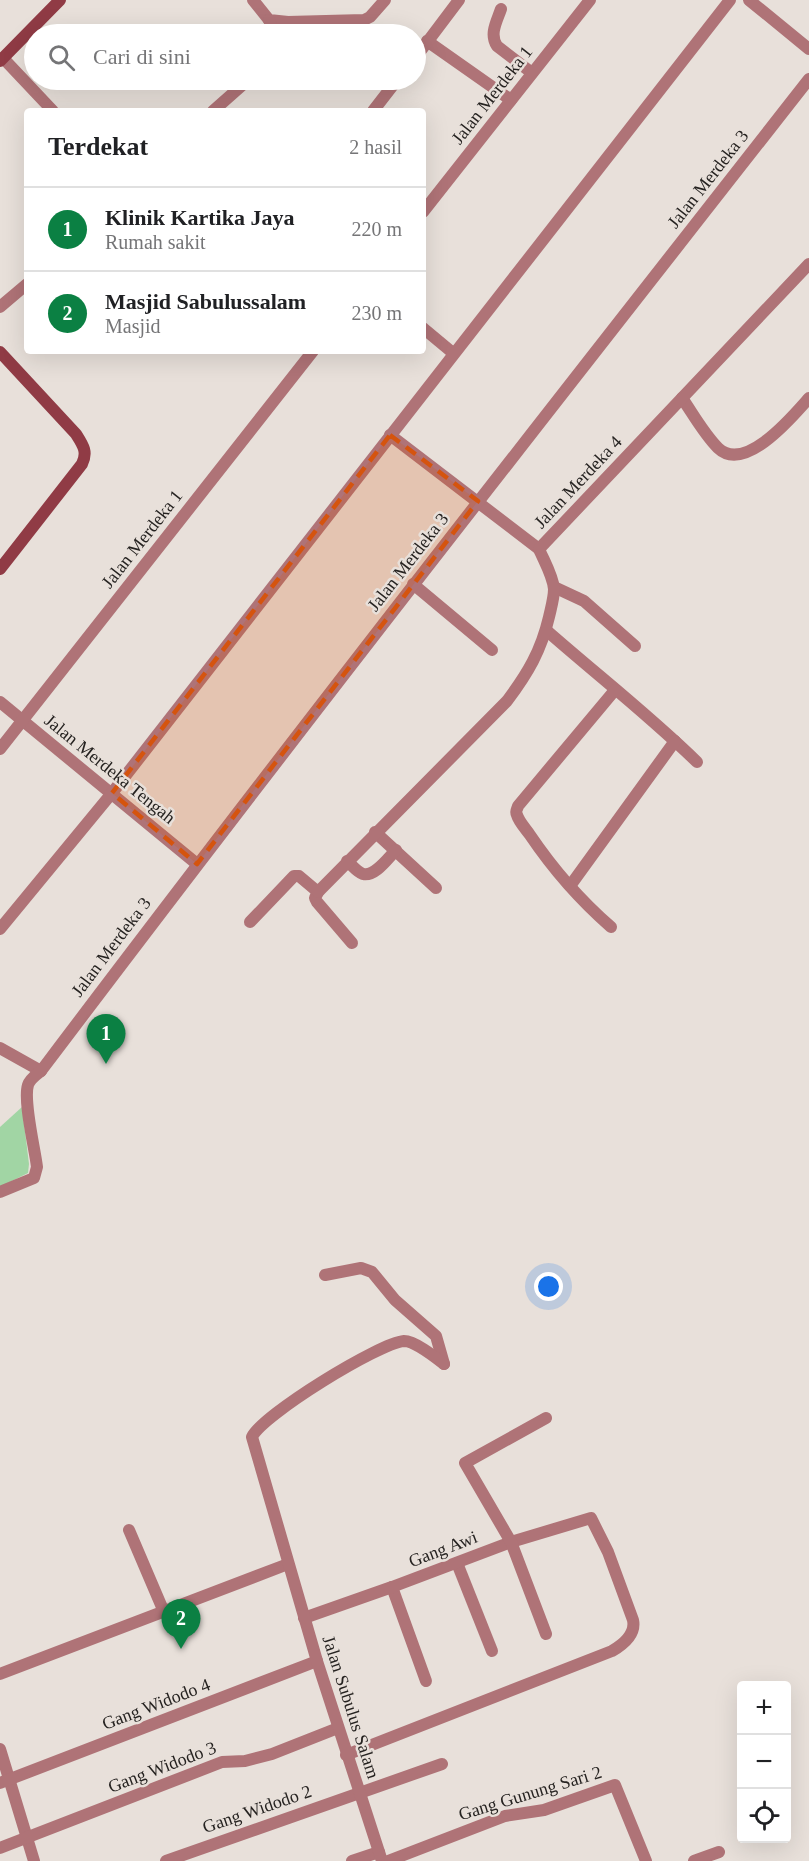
<!DOCTYPE html>
<html lang="id">
<meta charset="utf-8">
<style>
body{margin:0;font-family:"Times New Roman",serif;background:#f2f2f2;color:#202124}
.controls{position:absolute;right:18px;bottom:18px;display:grid;overflow:hidden;border-radius:6px;box-shadow:0 6px 24px #0002}
.controls button{width:54px;height:54px;display:grid;place-items:center;padding:0;border:0;border-bottom:2px solid #e0e0e0;background:#fff;color:#202124;font:30px sans-serif}
.you{position:absolute;left:549px;top:1287px;width:21px;height:21px;margin:-15px;border:4px solid #fff;border-radius:50%;background:#1a73e8;box-shadow:0 0 0 9px #1a73e833}
.badge{display:grid;place-items:center;width:39px;height:39px;border-radius:50%;background:#0b8043;color:#fff;font-size:20px;font-weight:700}
.pin{position:absolute;translate:-50% -50px;filter:drop-shadow(0 2px 3px #0008)}
.pin::after{content:'';position:absolute;top:32px;width:21px;height:18px;background:inherit;clip-path:polygon(0 0,100% 0,50% 100%)}
.list{margin:0;padding:0;list-style:none}
h2{display:flex;justify-content:space-between;align-items:center;height:78px;margin:0;padding:0 24px;font-size:26px}
h2 small{font-size:20px;font-weight:400;color:#757577}
.list li{display:grid;grid-template-columns:39px 1fr auto;gap:18px;align-items:center;box-sizing:border-box;height:84px;padding:0 24px;border-top:2px solid #e0e0e0}
.list b{display:block;font-size:22px;white-space:nowrap}
.list p{margin:0;font-size:20px;white-space:nowrap;color:#757577}
.list em{font-size:20px;font-style:normal;color:#757577}
.icon{flex:none;width:33px;height:33px;fill:none;stroke:currentColor;stroke-width:2;stroke-linecap:round;stroke-linejoin:round}
.map{position:relative;flex:none;width:809px;height:1861px;overflow:hidden}
.search{position:absolute;background:#fff;box-shadow:0 6px 24px #0002;left:24px;top:24px;width:402px;height:66px;display:flex;align-items:center;gap:15px;box-sizing:border-box;padding:0 21px;border-radius:33px;color:#757577;font-size:22px}
.panel{position:absolute;background:#fff;box-shadow:0 6px 24px #0002;left:24px;top:108px;width:402px;height:246px;border-radius:6px}
.map>svg:first-child{display:block}
</style>
<div class="map">
<svg width="809" height="1861" viewBox="0 0 809 1861">
<rect width="100%" height="100%" fill="#e8e0da"/>
<path fill="#a1d5a4" d="M 22,1107 L 29,1164 L 28,1173 L 0,1187 L 0,1127 Z"/>
<g fill="none" stroke-linecap="round" stroke-linejoin="round">
<g stroke="#af7377" stroke-width="12">
<path d="M 253,0 L 269,20 L 288,22 L 364,20 L 370,17 L 385,0"/>
<path d="M 749,0 L 809,49"/>
<path d="M 501,9 C 497,21 489,34 497,46 L 532,73"/>
<path d="M 269,20 L 274,34"/>
<path d="M 427,41 L 511,100"/>
<path d="M 416,57 L 459,0"/>
<path d="M 3,58 L 53,111"/>
<path d="M 213,111 L 248,80"/>
<path d="M 373,111 L 397,80"/>
<path d="M 423,212 L 590,0"/>
<path d="M 0,307 L 27,284"/>
<path d="M 423,328 L 453,353"/>
<path d="M 682,398 C 693,414 704,434 718,448 C 745,474 793,416 809,398"/>
<path d="M 390,435 L 539,549"/>
<path d="M 413,584 L 492,650"/>
<path d="M 554,587 L 584,601 L 635,646"/>
<path d="M 546,630 C 596,674 649,715 697,762"/>
<path d="M 0,702 L 197,864"/>
<path d="M 0,749 L 313,351"/>
<path d="M 375,832 L 436,888"/>
<path d="M 347,861 C 352,865 357,872 363,874 C 375,877 388,858 396,850"/>
<path d="M 570,886 L 675,741"/>
<path d="M 318,892 L 315,898 L 317,902 L 352,943"/>
<path d="M 250,922 L 294,876 L 299,876 L 318,892 L 507,701 C 528,673 541,651 549,617 C 551,608 554,598 554,589 C 553,576 544,561 539,549 L 809,264"/>
<path d="M 611,927 C 580,900 553,869 530,835 C 526,829 519,822 517,815 C 515,811 517,810 518,806 L 615,690"/>
<path d="M 0,929 L 112,793 L 730,0"/>
<path d="M 0,1048 L 41,1071"/>
<path d="M 0,1192 L 34,1178 L 37,1167 C 35,1149 23,1101 28,1085 C 30,1079 36,1075 41,1071 C 293,737 551,408 809,79"/>
<path d="M 325,1275 L 361,1268 L 372,1272 L 395,1300 L 436,1336 L 444,1364"/>
<path d="M 129,1530 L 164,1612"/>
<path d="M 457,1563 L 492,1651"/>
<path d="M 392,1587 L 426,1681"/>
<path d="M 304,1618 L 392,1587 L 511,1542 L 591,1518 L 608,1552 L 633,1620 C 636,1634 624,1644 612,1651 L 346,1755"/>
<path d="M 546,1634 L 511,1542 L 465,1463 L 546,1418"/>
<path d="M 0,1674 L 288,1564"/>
<path d="M 0,1749 L 34,1861"/>
<path d="M 0,1783 L 317,1661"/>
<path d="M 0,1848 L 222,1762 L 245,1761 L 272,1754 L 338,1728"/>
<path d="M 166,1861 L 442,1764"/>
<path d="M 352,1861 L 379,1852"/>
<path d="M 382,1861 L 317,1661 L 252,1437 C 262,1415 379,1343 404,1341 C 415,1341 435,1357 444,1364"/>
<path d="M 388,1861 L 505,1816 L 544,1810 L 615,1785 L 646,1861"/>
<path d="M 694,1861 L 719,1852"/>
</g>
<g stroke="#903b45" stroke-width="12">
<path d="M 0,61 L 60,0"/>
<path d="M 0,352 L 76,434 C 83,445 88,452 82,464 L 0,569"/>
</g>
</g>
<path fill="#d5540e" fill-opacity="0.2" stroke="#d5540e" stroke-width="4.5" stroke-dasharray="12 8" stroke-linejoin="round" d="M 390,435 L 478,501 L 197,864 L 112,793 Z"/>
<g text-anchor="middle" stroke-width="5" stroke-linejoin="round" paint-order="stroke">
<g font-size="18" fill="#262321" stroke="#e8e0da">
<text transform="translate(492 95) rotate(-52)" y="6">Jalan Merdeka 1</text>
<text transform="translate(708 179) rotate(-52)" y="6">Jalan Merdeka 3</text>
<text transform="translate(578 482) rotate(-47)" y="6">Jalan Merdeka 4</text>
<text transform="translate(142 539) rotate(-52)" y="6">Jalan Merdeka 1</text>
<text transform="translate(408 562) rotate(-52)" y="6">Jalan Merdeka 3</text>
<text transform="translate(110 769) rotate(39)" y="6">Jalan Merdeka Tengah</text>
<text transform="translate(111 947) rotate(-53)" y="6">Jalan Merdeka 3</text>
<text transform="translate(443 1549) rotate(-21)" y="6">Gang Awi</text>
<text transform="translate(156 1704) rotate(-21)" y="6">Gang Widodo 4</text>
<text transform="translate(351 1707) rotate(72)" y="6">Jalan Subulus Salam</text>
<text transform="translate(162 1767) rotate(-21)" y="6">Gang Widodo 3</text>
<text transform="translate(530 1793) rotate(-17)" y="6">Gang Gunung Sari 2</text>
<text transform="translate(257 1809) rotate(-19)" y="6">Gang Widodo 2</text>
</g>
</g>
</svg>
<div class="controls">
<button>+</button>
<button>−</button>
<button><svg class="icon" aria-label="locate" viewBox="0 0 24 24"><circle cx="12" cy="12" r="6"/><path d="M12 2v4M12 18v4M2 12h4M18 12h4"/></svg></button>
</div>
<div class="you"></div>
<div class="pin badge" style="left:106px;top:1064px">1</div>
<div class="pin badge" style="left:181px;top:1649px">2</div>
<div class="search"><svg class="icon" aria-label="search" viewBox="0 0 24 24"><circle cx="10" cy="10" r="6"/><path d="M15 15l6 6"/></svg>Cari di sini</div>
<section class="panel">
<h2>Terdekat<small>2 hasil</small></h2>
<ul class="list">
<li><span class="badge">1</span><div><b>Klinik Kartika Jaya</b><p>Rumah sakit</p></div><em>220 m</em></li>
<li><span class="badge">2</span><div><b>Masjid Sabulussalam</b><p>Masjid</p></div><em>230 m</em></li>
</ul>
</section>
</div>
